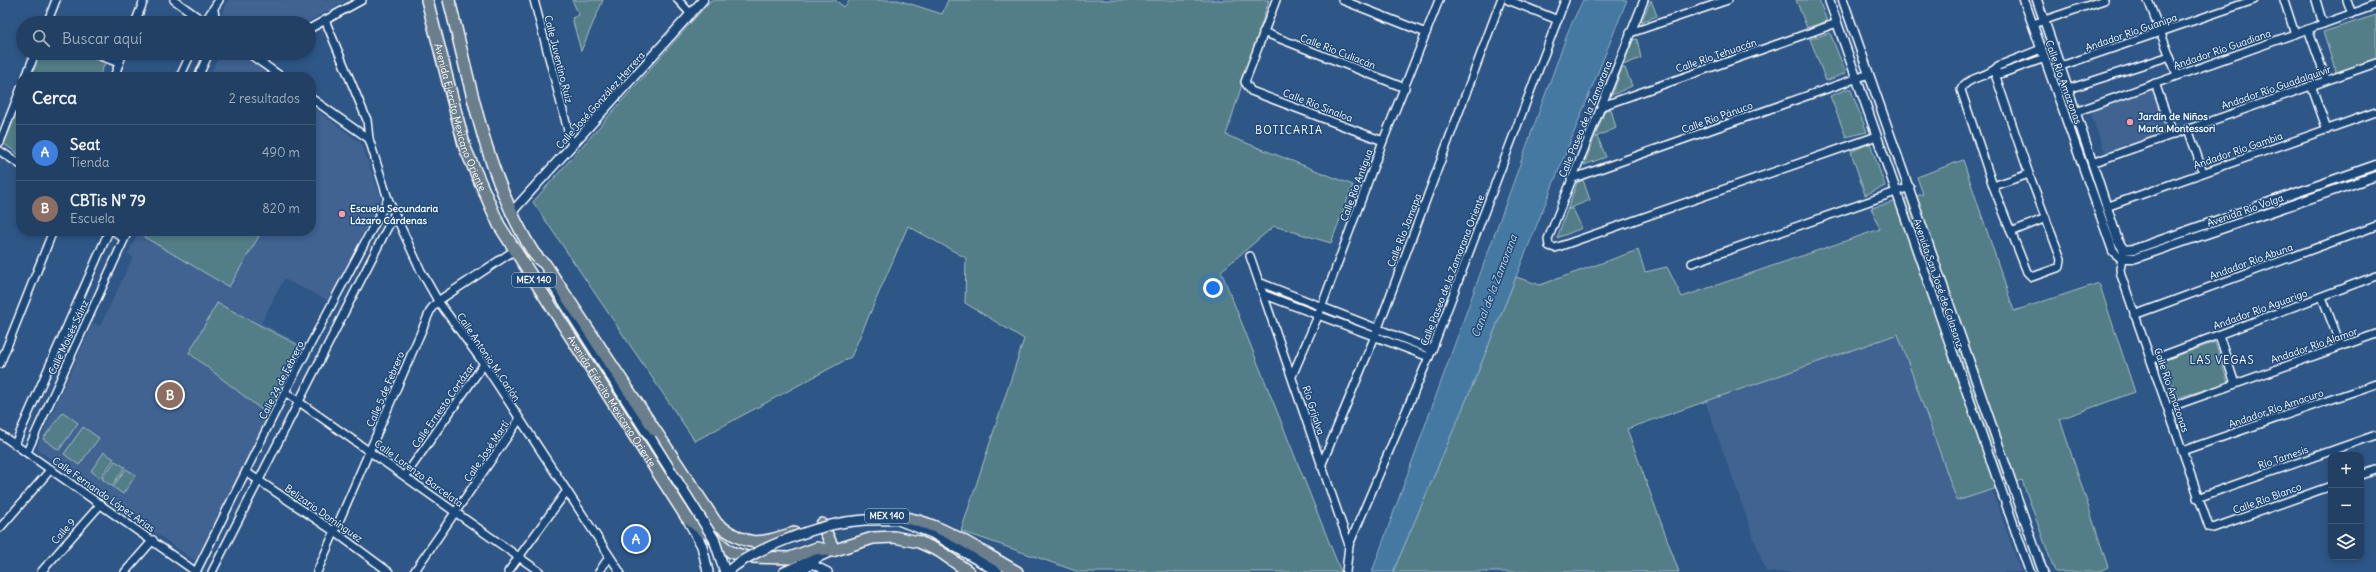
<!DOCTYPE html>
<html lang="es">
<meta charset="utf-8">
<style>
body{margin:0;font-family:Delius,sans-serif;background:#2e4b6d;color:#f1f3f6}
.controls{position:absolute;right:12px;bottom:12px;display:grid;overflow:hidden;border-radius:8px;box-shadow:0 2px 6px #0003}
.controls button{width:36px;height:36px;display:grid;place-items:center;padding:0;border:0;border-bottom:1px solid #3f5978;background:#224064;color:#f1f3f6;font:20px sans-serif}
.you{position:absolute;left:1213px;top:288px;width:14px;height:14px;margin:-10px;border:3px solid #fff;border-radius:50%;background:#1a73e8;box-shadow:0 0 0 6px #1a73e833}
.badge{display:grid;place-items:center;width:26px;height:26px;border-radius:50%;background:#ff9aa2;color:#fff;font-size:13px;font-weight:700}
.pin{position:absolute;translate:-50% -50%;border:2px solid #fff;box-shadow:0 1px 4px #0006}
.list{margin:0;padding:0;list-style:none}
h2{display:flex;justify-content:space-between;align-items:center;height:52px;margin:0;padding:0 16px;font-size:17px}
h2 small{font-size:13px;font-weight:400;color:#a2afbf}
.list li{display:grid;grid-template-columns:26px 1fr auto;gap:12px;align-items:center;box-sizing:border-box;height:56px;padding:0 16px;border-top:1px solid #3f5978}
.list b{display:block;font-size:15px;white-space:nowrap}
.list p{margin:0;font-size:13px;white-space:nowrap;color:#a2afbf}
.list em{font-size:13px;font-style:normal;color:#a2afbf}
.icon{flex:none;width:22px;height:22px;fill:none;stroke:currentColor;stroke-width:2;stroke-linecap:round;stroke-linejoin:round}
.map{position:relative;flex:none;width:2376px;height:572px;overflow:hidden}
.search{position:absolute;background:#224064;box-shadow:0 2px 6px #0003;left:16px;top:16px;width:300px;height:44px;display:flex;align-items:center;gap:10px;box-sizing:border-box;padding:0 14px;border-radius:22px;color:#a2afbf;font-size:15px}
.panel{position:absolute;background:#224064;box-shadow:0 2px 6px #0003;left:16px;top:72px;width:300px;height:164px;border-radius:16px}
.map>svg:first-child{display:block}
</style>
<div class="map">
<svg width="2376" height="572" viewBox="0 0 2376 572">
<rect width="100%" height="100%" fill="#2e5686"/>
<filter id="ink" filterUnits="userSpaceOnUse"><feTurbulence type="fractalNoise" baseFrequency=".025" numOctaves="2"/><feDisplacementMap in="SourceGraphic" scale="8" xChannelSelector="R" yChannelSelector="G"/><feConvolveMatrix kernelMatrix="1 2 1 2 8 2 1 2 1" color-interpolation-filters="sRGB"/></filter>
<g filter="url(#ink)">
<g fill="#3f6392">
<path d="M 229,0 L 347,0 L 306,23 L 225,23 L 219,19 Z"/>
<path d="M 220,53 L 241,53 L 273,77 L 209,77 Z"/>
<path d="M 2154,89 L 2170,132 L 2106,155 L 2090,112 Z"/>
<path d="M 311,106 L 361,143 L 381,197 L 329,301 L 284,279 L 261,323 L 305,346 L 195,561 L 38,450 L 38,444 L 93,323 L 100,326 L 133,257 L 128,254 L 139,231 L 311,231 Z"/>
<path d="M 1898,334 L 1957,501 L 1992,489 L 2021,572 L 1766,572 L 1705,401 Z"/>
</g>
<g fill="#527e87" stroke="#a8bec3">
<path d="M 572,0 L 603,0 L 581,51 L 572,18 L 579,15 Z"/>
<path d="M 711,0 L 835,0 L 844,7 L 850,0 L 898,0 L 942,14 L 948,0 L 1269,0 L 1226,135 L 1353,185 L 1331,243 L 1274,226 L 1221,271 L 1341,572 L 1079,572 L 961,531 L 1024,339 L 965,303 L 966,258 L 908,226 L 851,357 L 695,441 L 533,202 Z"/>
<path d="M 1651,0 L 1657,16 L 1641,22 Z"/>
<path d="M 1796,0 L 1819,0 L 1827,21 L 1807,28 Z"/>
<path d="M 2376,15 L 2376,60 L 2336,73 L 2323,32 Z"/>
<path d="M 1830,33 L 1846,73 L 1826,81 L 1810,39 Z"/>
<path d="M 1637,39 L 1641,58 L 1623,65 L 1633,40 Z"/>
<path d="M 40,53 L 79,53 L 105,63 L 99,77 L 30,77 Z"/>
<path d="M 1622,68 L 1625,68 L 1632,86 L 1612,95 Z"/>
<path d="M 1850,88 L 1867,132 L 1846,137 L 1830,96 Z"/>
<path d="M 21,100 L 21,156 L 4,144 Z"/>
<path d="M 1611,109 L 1616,128 L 1596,137 L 1598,138 L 1606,157 L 1584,165 L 1605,110 Z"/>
<path d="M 1870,143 L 1885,186 L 1865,195 L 1851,152 Z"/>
<path d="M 1963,160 L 2014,311 L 2099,283 L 2135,392 L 2060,419 L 2108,567 L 2098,572 L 2055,572 L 2022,480 L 1957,501 L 1898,334 L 1627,429 L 1679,572 L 1393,572 L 1473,384 L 1516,277 L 1540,285 L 1638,250 L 1645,272 L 1667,267 L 1682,297 L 1880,229 L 1871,208 L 1923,194 L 1917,177 Z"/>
<path d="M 1583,180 L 1590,200 L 1568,209 L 1573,209 L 1582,228 L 1557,238 L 1577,183 Z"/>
<path d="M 147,231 L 262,231 L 229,287 L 144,237 Z"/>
<path d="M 217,303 L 302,347 L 267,414 L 189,353 Z"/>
<path d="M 2215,342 L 2228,383 L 2177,398 L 2163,361 Z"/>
<path d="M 63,412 L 78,423 L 59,450 L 43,439 Z"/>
<path d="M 83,427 L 99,438 L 79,465 L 64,454 Z"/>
<path d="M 104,452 L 114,459 L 100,478 L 91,471 Z"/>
<path d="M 115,461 L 125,467 L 112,486 L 102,479 Z"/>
<path d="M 126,469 L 136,475 L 123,494 L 113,487 Z"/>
</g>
<path fill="#4479a1" stroke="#8fafc7" d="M 1583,0 L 1627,0 L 1473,384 L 1393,572 L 1372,572 L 1569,29 Z"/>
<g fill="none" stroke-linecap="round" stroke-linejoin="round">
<g stroke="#fff" stroke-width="10">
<g id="minor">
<path d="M 174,0 L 206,23"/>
<path d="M 534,0 L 572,146"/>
<path d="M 678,0 L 690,13"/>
<path d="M 1276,0 L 1245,82 L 1251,91 L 1383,141"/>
<path d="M 1342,0 L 1426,33"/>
<path d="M 1508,0 L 1558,20"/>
<path d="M 1644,0 L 1548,239 L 1549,246 L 1555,248 L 1877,136"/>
<path d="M 2148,0 L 2177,75"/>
<path d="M 2284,0 L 2295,34"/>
<path d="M 2316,0 L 2323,24"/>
<path d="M 2347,0 L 2352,14"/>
<path d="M 214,10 L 216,23"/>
<path d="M 325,20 L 367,120 L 369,139 L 388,199 L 421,271 L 438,301 L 484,364 L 620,572"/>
<path d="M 47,23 L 56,0"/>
<path d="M 135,23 L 144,0"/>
<path d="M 204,23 L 219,0"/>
<path d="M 2033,24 L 2104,0"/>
<path d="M 309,29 L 362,0"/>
<path d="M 2308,29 L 2326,79"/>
<path d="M 1263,32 L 1405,88"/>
<path d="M 1630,33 L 1728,0"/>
<path d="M 93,53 L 119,63"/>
<path d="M 248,53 L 282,77"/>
<path d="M 258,60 L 270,53"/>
<path d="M 2061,66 L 2254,0"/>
<path d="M 1994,71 L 2029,174 L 2061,259 L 2060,267 L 2032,277 L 2027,272 L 1993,186 L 1961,90 C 1965,77 1990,77 1998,66 L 2041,49"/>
<path d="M 1994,71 L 2000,74 L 2045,58"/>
<path d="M 26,77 L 35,53"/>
<path d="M 114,77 L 123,53"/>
<path d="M 180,77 L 191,53"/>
<path d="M 198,77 L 209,53"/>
<path d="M 2155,83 L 2173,134"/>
<path d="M 2311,85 L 2327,130"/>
<path d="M 2068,89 L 2170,56"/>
<path d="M 311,98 L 369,139"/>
<path d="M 1602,106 L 1837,23"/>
<path d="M 2075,112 L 2376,5"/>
<path d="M 2188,129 L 2203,172"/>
<path d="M 0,142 L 21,88"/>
<path d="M 0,151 L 21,165"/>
<path d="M 2092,163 L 2376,63"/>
<path d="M 1571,179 L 1869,74"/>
<path d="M 1993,186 L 2029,174"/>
<path d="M 2106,207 L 2376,112"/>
<path d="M 114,231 L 124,239"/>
<path d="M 2011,232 L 2046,218"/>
<path d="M 2123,253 L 2120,269 L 2121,275 L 2209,527 L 2213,528 L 2331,486"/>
<path d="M 1250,256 L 1349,545 L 1346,572"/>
<path d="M 1692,263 L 1910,187"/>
<path d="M 1261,283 L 1432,350"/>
<path d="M 1265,295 L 1429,357"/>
<path d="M 2322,297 L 2341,346"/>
<path d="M 2134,315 L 2376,226"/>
<path d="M 2219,335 L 2235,384"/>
<path d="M 2151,360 L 2376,276"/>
<path d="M 0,364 L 53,231"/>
<path d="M 1292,376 L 1318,316 L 1383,141 L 1439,0"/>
<path d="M 285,392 L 540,572"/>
<path d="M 2168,408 L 2376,334"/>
<path d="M 0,434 L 196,572"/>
<path d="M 15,444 L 109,231"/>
<path d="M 2182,451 L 2376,384"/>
<path d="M 27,452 L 128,231"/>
<path d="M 1321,466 L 1375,336 L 1501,0"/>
<path d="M 246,472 L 335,532 L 389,572"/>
<path d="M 2361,475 L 2376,470"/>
<path d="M 405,476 L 484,364"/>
<path d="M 2197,498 L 2376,435"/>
<path d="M 0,528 L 51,469"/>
<path d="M 1349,545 L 1432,350 L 1565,0"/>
<path d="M 810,563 L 828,572"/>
<path d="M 41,572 L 101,504"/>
<path d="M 125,572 L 153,540"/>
<path d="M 196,572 L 285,392 L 388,199"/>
<path d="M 212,572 L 394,215"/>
<path d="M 317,572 L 431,309 L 438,301 L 515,250"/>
<path d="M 414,572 L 519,420"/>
<path d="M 508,572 L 566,492"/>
<path d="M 599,572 L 609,557"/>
</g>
</g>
<g stroke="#fff" stroke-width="11">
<g id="tertiary">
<path d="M 1829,0 L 2030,572"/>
<path d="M 1843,0 L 2043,572"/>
<path d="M 2024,0 L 2113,251 L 2121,258 L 2136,258 L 2376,176"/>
<path d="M 2037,0 L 2068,89 L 2118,241 L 2124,250 L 2135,249 L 2376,165"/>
<path d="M 511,213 L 703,0"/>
</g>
</g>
<g stroke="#fff" stroke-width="12">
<g id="secondary">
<path d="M 555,288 L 651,439"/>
<path d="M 688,520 L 702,546 L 708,572"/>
<path d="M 898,520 L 932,533 L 998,572"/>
<path d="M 784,572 L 832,551"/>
<path d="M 801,572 L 815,560"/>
</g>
</g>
<g stroke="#fff" stroke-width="14">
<g id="primary">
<path id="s1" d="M 427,0 L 465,148 L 499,225 L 687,518 L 731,552 L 747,557 L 790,558 L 817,548 L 832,551 L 873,538 L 894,537 L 919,542 L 939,551 L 969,572"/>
<path d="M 449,0 C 469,78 483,161 522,233 C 529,245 533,256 545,264 L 717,524 C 750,547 756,545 794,533"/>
<path d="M 886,516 C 933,516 977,550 1017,572"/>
<path d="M 822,524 L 834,550"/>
</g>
</g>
<use href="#minor" stroke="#1f4a7a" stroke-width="7"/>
<use href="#tertiary" stroke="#1f4a7a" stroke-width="8"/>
<use href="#secondary" stroke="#1f4a7a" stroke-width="9"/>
<use href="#primary" stroke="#6b7e8b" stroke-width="11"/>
<g stroke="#fff" stroke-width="12" stroke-linecap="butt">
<g id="secondary-bridge">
<path d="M 651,439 L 714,539 L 725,572"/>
<path d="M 727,572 C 753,549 820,524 855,521 C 869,519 883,520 898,520"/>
</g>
</g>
<use href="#secondary-bridge" stroke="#1f4a7a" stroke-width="9"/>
</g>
</g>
<g fill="#ff9aa2" stroke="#1f4a7a" stroke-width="1.5">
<circle cx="2130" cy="122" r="4"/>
<circle cx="342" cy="214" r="4"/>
</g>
<g text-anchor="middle" stroke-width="3" stroke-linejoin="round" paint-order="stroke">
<g fill="#1f4a7a" stroke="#bcc9d7" stroke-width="1">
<rect x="512" y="273" width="44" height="14" rx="3"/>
<rect x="865" y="509" width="44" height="14" rx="3"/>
</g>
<g font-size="9" font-weight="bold" fill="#fff">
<text x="534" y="283">MEX 140</text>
<text x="887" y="519">MEX 140</text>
</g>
<g font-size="10" fill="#fff" stroke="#1f4a7a">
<text transform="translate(2131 32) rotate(-19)" y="4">Andador Río Guanipa</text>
<text transform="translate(2222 49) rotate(-19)" y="4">Andador Río Guadiana</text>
<text transform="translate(1338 51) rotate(21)" y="4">Calle Río Culiacán</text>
<text transform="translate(1716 55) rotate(-19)" y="4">Calle Río Tehuacán</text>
<text transform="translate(559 59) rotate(76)" y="4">Calle Juventino Ruiz</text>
<text transform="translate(2064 82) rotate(70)" y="4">Calle Río Amazonas</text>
<text transform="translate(2276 87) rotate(-19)" y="4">Andador Río Guadalquivir</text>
<text transform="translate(600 100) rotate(-48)" y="4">Calle José González Herrera</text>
<text transform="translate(1318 105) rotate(21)" y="4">Calle Río Sinaloa</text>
<text dy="4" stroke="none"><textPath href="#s1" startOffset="122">Avenida Ejército Mexicano Oriente</textPath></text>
<text transform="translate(1717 117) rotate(-20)" y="4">Calle Río Pánuco</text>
<text transform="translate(1585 119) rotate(-68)" y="4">Calle Paseo de la Zamorana</text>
<text transform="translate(2238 150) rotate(-19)" y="4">Andador Río Gambia</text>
<text transform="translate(1356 185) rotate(-70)" y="4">Calle Río Antigua</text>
<text transform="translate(2245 210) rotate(-19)" y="4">Avenida Río Volga</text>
<text transform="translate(1404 230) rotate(-69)" y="4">Calle Río Jamapa</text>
<text transform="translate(2251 261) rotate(-20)" y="4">Andador Río Abuna</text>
<text transform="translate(1452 270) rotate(-69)" y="4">Calle Paseo de la Zamorana Oriente</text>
<text transform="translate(1939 283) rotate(71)" y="4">Avenida San José de Calasanz</text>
<text transform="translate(2260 309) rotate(-20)" y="4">Andador Río Aguarigo</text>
<text transform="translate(68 337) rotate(-65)" y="4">Calle Moisés Sáinz</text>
<text transform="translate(2314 345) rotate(-19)" y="4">Andador Río Alamor</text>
<text transform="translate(489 357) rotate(56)" y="4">Calle Antonio M. Carlón</text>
<text transform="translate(281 380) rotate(-63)" y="4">Calle 24 de Febrero</text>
<text transform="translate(385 389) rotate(-67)" y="4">Calle 5 de Febrero</text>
<text transform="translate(2172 390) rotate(71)" y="4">Calle Río Amazonas</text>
<text dy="4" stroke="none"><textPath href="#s1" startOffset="446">Avenida Ejército Mexicano Oriente</textPath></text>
<text transform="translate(443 405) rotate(-55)" y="4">Calle Ernesto Cortázar</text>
<text transform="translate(2276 408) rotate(-19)" y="4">Andador Río Amacuro</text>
<text transform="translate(1314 410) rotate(72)" y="4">Río Grijalva</text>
<text transform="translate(486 451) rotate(-56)" y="4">Calle José Martí</text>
<text transform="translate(2283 457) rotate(-19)" y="4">Río Tamesis</text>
<text transform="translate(419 473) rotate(36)" y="4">Calle Lorenzo Barcelata</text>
<text transform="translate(104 494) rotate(35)" y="4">Calle Fernando López Arias</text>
<text transform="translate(2267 498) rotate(-20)" y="4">Calle Río Blanco</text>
<text transform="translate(324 513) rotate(35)" y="4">Belizario Domínguez</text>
<text transform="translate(63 531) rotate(-49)" y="4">Calle 9</text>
</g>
<g font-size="10" font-weight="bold" fill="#fff" stroke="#1f4a7a" text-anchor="start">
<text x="2138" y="120">Jardín de Niños<tspan x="2138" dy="12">María Montessori</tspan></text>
<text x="350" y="212">Escuela Secundaria<tspan x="350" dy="12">Lázaro Cárdenas</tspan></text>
</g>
<g font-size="11" letter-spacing="1" fill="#fff" stroke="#1f4a7a">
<text x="1289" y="134">BOTICARIA</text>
<text x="2222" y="364">LAS VEGAS</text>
</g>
<g font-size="11" font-style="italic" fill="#d0dee8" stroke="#1f4a7a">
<text transform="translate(1494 286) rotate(-69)" y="4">Canal de la Zamorana</text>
</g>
</g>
</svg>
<div class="controls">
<button>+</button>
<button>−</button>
<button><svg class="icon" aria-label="layers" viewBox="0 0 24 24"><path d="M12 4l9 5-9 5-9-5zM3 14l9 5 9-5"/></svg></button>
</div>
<div class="you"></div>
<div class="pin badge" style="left:636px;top:539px;background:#3f7fe0">A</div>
<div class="pin badge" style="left:170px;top:395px;background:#8d6e63">B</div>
<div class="search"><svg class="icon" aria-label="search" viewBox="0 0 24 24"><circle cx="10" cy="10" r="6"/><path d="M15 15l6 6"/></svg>Buscar aquí</div>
<section class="panel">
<h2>Cerca<small>2 resultados</small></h2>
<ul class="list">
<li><span class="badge" style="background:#3f7fe0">A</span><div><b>Seat</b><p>Tienda</p></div><em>490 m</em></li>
<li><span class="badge" style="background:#8d6e63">B</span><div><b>CBTis N° 79</b><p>Escuela</p></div><em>820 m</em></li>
</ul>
</section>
</div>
